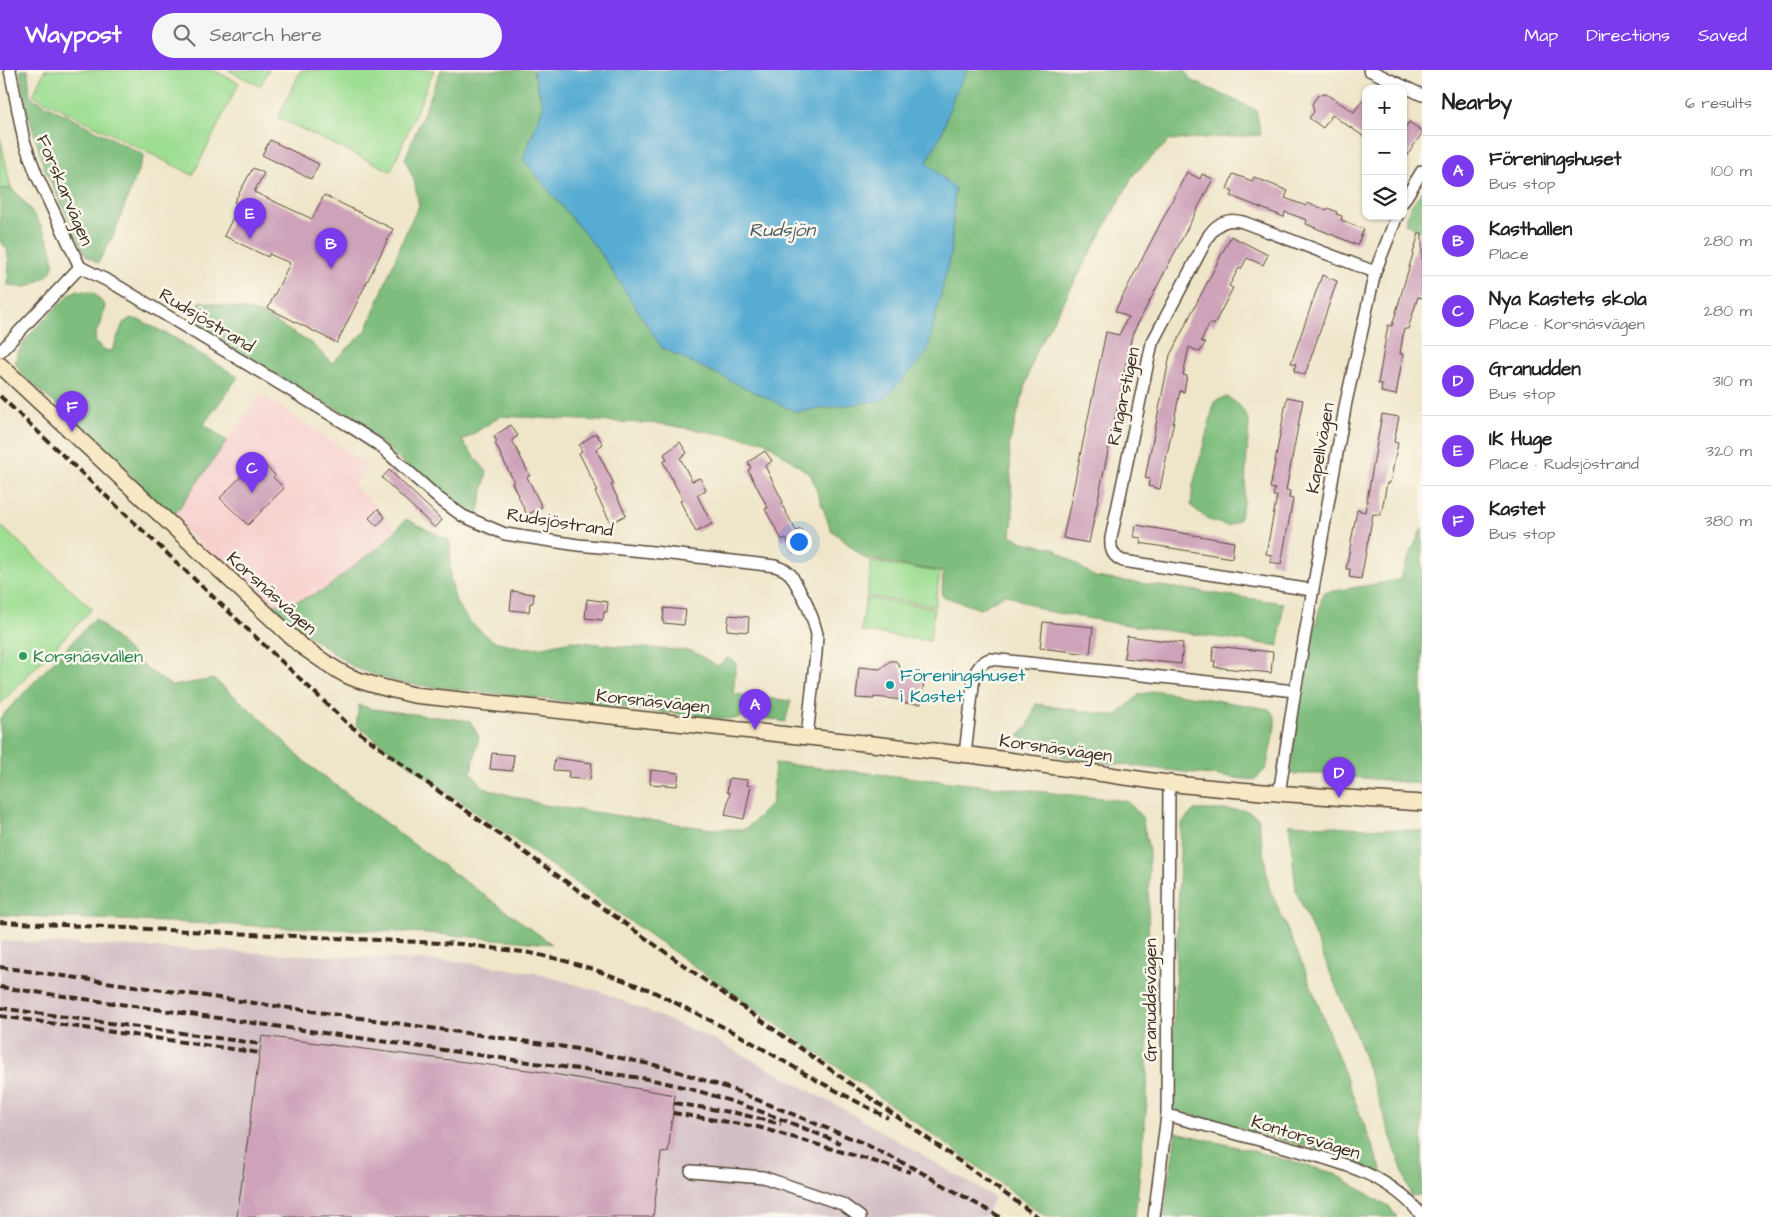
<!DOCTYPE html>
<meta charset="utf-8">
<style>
body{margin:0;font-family:"Architects Daughter",sans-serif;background:#f6f6f6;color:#222}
.controls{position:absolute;right:15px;top:15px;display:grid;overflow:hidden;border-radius:10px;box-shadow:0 1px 4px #0004}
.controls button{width:45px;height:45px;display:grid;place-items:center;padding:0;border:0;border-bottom:1px solid #e0e0e0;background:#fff;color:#222;font:25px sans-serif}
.you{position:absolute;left:798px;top:471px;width:18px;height:18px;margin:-12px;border:4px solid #fff;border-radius:50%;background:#1a73e8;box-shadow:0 0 0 8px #1a73e833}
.badge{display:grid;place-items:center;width:32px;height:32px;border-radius:50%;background:#7c3aed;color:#fff;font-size:16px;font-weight:700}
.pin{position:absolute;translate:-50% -41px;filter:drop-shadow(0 1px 2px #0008)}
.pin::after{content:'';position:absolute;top:26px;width:18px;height:15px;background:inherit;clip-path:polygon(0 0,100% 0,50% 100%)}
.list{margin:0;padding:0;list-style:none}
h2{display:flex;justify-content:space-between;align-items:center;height:65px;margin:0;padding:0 20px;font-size:21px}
h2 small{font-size:16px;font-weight:400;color:#767676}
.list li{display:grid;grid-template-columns:32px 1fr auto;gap:15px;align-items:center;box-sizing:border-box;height:70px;padding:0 20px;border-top:1px solid #e0e0e0}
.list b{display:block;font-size:19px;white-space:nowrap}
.list p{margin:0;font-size:16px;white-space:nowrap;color:#767676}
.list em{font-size:16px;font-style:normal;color:#767676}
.icon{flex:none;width:28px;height:28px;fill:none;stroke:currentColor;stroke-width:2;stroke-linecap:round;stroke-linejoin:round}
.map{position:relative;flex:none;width:1422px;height:1147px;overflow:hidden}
header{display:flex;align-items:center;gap:30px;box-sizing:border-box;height:70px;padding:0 25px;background:#7c3aed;color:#fff}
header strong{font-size:24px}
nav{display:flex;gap:28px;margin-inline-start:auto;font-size:18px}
.search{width:350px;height:45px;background:#f6f6f6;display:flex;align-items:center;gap:12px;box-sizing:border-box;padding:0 18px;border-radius:28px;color:#767676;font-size:19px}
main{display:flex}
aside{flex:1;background:#fff}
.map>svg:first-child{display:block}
</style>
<header>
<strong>Waypost</strong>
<div class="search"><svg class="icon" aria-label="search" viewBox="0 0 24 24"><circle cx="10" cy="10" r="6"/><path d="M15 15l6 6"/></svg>Search here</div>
<nav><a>Map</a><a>Directions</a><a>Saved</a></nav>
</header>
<main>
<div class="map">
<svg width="1422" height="1147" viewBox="0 0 1422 1147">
<rect width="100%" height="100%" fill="#fbf7ec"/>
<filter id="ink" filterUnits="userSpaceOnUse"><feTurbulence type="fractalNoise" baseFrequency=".02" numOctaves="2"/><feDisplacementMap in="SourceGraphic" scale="10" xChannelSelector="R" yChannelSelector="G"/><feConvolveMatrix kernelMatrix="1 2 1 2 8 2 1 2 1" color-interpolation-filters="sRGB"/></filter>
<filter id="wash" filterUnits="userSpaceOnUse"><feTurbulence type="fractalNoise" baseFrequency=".0096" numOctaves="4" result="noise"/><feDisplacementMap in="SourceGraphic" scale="20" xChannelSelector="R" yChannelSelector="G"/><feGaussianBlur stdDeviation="1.12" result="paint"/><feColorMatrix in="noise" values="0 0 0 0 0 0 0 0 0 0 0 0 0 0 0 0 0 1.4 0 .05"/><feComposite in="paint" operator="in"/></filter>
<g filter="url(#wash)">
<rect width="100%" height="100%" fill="#efe6c9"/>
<path fill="#f7d0ce" d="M 261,324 L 367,395 L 354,414 L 396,459 L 380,477 L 357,493 L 326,519 L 289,535 L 270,534 L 259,530 L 172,448 Z"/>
<path fill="#d2bec4" d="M 0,871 L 463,892 L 535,903 L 599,921 L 713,969 L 845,1040 L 994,1127 L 985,1147 L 0,1147 Z"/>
<g fill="#9ede93" stroke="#6c8458">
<path d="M 45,0 L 213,0 L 239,13 L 193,105 L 33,25 Z"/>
<path d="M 228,0 L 269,0 L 260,16 Z"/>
<path d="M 301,0 L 434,0 L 391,101 L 278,48 Z"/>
<path d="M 0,67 L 11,118 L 0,119 Z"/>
<path d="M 0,455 L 92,539 L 0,634 Z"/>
<path d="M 871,492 L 940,502 L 935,536 L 867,526 Z"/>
<path d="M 866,528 L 934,538 L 930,571 L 861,561 Z"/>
</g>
<g fill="#7ebd7d" stroke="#5c744e">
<path d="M 20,0 L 28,0 L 30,27 L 144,85 L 113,166 L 98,193 L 86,185 L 81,176 L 44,97 L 25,33 Z"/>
<path d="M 441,0 L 533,0 L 543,37 L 523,89 L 602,185 L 662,278 L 951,182 L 955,119 L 927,92 L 942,63 L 953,28 L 967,0 L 1184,0 L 1191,10 L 1256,40 L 1261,65 L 1170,70 L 1134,104 L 1034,285 L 1009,374 L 1013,446 L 1011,465 L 1023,472 L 1053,478 L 1095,507 L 1283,533 L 1279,576 L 1121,554 L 1046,541 L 1006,524 L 980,539 L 942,526 L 943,502 L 866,489 L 831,460 L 811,405 L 764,371 L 662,354 L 501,346 L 462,371 L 487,402 L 477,450 L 445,430 L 353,348 L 304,321 L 193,255 L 200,231 L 260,243 L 312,274 L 332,293 L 366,261 L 408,157 L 419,136 L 414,110 L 405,89 Z"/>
<path d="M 11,118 C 29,134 55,170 53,196 C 52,202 46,207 41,210 C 27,218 24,219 8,215 L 9,193 L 7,179 L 0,172 L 0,119 Z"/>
<path d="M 1422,121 L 1422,162 L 1405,153 L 1410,137 Z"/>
<path d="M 78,220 L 94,223 L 105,236 L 101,254 L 96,262 L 95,271 L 104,280 L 112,281 L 123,253 L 131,248 L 142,251 L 180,271 L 238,307 L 204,354 L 227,371 L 172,448 L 97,370 L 22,305 L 15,291 C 22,267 53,242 71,223 Z"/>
<path d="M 1227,327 C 1239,334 1245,339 1249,353 L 1244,431 L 1239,450 L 1228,456 L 1209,450 L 1191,436 L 1193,415 L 1215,331 Z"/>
<path d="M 406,449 L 450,471 L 450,506 L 456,533 L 470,552 L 493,571 L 525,578 L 543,577 L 572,571 L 616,576 L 692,581 L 718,596 L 728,588 L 736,593 L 733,624 L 791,631 L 785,652 L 749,645 L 734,649 L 716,648 L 400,613 L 355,598 L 297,557 L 270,534 L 289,535 L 326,519 L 357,493 L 380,477 Z"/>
<path d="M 1422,458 L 1422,714 L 1325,704 L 1290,704 L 1301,620 L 1323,523 L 1399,510 Z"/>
<path d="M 95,548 L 148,600 L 172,616 L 214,609 L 259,647 L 305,692 L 416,776 L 552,874 L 428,863 L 0,845 L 0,648 Z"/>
<path d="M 1159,621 L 1269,639 L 1275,646 L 1275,657 L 1266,699 L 1254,710 L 1073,689 L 1038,679 L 1018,666 L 1028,656 L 1036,634 L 1116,646 L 1140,624 Z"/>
<path d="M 359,635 L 372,639 L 470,651 L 479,667 L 471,702 L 484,718 L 544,735 L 712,759 L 746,759 L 772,733 L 775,693 L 1127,731 L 1142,747 L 1149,781 L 1147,1033 L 1135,1147 L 1046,1147 L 962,1085 L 437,715 L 356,655 Z"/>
<path d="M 1194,740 L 1245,740 L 1258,747 L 1269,817 L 1305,900 L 1383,1104 L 1340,1086 L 1171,1039 L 1181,754 Z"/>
<path d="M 1289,754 L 1422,761 L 1422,1125 L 1411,1126 L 1357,967 L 1296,821 Z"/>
<path d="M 1176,1062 L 1253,1081 L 1334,1103 L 1390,1138 L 1397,1147 L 1164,1147 Z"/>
</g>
<path fill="#57acd3" stroke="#496b78" d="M 533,0 L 967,0 L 953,28 L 942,63 L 927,92 L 955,119 L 951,182 L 927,283 L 884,330 L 796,342 L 662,278 L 602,185 L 523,89 L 543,37 Z"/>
<g id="blocks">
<g fill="#cea2b9">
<path d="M 1326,24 L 1354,42 L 1366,25 L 1366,68 L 1332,45 L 1323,58 L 1309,48 L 1314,42 L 1312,34 L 1318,25 Z"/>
<path d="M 1409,52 L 1422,61 L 1422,63 L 1403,92 L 1403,61 Z"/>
<path d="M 270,70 L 319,94 L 311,109 L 262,85 Z"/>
<path d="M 253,98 L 264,103 L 254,122 L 312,149 L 324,125 L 393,159 L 337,273 L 268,238 L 290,193 L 269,184 L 268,187 L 224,166 L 239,135 L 234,132 Z"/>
<path d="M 1187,102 L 1200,109 L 1202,104 L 1213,109 L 1132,265 L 1089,473 L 1063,468 L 1106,262 L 1119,265 L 1128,247 L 1115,241 Z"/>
<path d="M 1233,104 L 1252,111 L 1254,107 L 1288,121 L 1285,128 L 1306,136 L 1307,133 L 1327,140 L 1328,138 L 1337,142 L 1336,144 L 1342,146 L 1341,150 L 1364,159 L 1357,175 L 1306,154 L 1307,150 L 1285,142 L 1284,147 L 1231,126 L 1233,122 L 1227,119 Z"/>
<path d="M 1419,163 L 1422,163 L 1422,228 L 1418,227 L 1408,259 L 1404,259 L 1400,284 L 1403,284 L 1396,325 L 1381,322 L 1382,314 L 1378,314 L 1388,255 L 1392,256 Z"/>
<path d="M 1231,166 L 1268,185 L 1263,195 L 1247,188 L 1241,199 L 1239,198 L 1229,216 L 1233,218 L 1220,243 L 1214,255 L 1210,253 L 1201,271 L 1205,273 L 1200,282 L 1189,277 L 1183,305 L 1187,306 L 1184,322 L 1180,321 L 1160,419 L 1148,416 L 1150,409 L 1145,408 L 1170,285 Z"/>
<path d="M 1322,205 L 1337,211 L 1305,305 L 1294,301 L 1296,294 L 1291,293 Z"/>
<path d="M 1287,327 L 1303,330 L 1286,420 L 1290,421 L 1289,428 L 1293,429 L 1281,494 L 1270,492 L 1271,485 L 1266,484 L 1277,426 L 1273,426 L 1275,419 L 1270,418 Z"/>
<path d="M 1382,344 L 1399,347 L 1394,372 L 1398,373 L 1390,413 L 1387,413 L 1381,445 L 1373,444 L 1361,509 L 1349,507 L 1350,499 L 1346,499 L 1357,440 L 1365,442 Z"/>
<path d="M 511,355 L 518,366 L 512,370 L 530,406 L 527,407 L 542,437 L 527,445 L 512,413 L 514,412 L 495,373 L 497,372 L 494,366 Z"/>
<path d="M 596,363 L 603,374 L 596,379 L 614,414 L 611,415 L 626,445 L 611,453 L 595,422 L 598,421 L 579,383 L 582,381 L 579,375 Z"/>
<path d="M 680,372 L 687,383 L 680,388 L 692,411 L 700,408 L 706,420 L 697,425 L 712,454 L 696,462 L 680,431 L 683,430 L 663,392 L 667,390 L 664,384 Z"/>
<path d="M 765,381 L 772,391 L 765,396 L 783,432 L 781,433 L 796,461 L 801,459 L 809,475 L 793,483 L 786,468 L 782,470 L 765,439 L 768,438 L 748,400 L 751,398 L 748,392 Z"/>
<path d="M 258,389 L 275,405 L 273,407 L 284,418 L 248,455 L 220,428 Z"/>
<path d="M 389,400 L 442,450 L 435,458 L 382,408 Z"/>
<path d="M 378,439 L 385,447 L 377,456 L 369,448 Z"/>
<path d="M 1136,455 L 1234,472 L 1232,488 L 1140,473 L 1141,468 L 1134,467 Z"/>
<path d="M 512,521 L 534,524 L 533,533 L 530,533 L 529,542 L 510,540 Z"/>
<path d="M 587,529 L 608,532 L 607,542 L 604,542 L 603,550 L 585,548 Z"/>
<path d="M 664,538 L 686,540 L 684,555 L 663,553 Z"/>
<path d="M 729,545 L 749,547 L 748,562 L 727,560 Z"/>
<path d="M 1043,552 L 1093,557 L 1090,584 L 1040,578 Z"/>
<path d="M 1127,566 L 1183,573 L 1181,594 L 1124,588 Z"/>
<path d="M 1214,576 L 1273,582 L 1271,603 L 1214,597 L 1215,591 L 1212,591 Z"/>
<path d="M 890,591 L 896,591 L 903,602 L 925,604 L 921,634 L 903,633 L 903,630 L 884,628 L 874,627 L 874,629 L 856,628 L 859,597 L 880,599 Z"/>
<path d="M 492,683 L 514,685 L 512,701 L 490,699 Z"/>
<path d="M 555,688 L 592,693 L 590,710 L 568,708 L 569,701 L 553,700 Z"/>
<path d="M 651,700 L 679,703 L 677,716 L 650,714 Z"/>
<path d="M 729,708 L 748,710 L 747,715 L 751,716 L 744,749 L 725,745 L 730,723 L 727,722 Z"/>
<path d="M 262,966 L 536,1001 L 675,1025 L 668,1082 L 661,1083 L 653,1147 L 237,1147 Z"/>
</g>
</g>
</g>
<g filter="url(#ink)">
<use href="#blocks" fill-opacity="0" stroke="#564638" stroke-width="1"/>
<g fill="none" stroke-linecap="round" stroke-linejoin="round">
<g stroke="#564638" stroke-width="14">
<g id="street">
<path d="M 10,0 L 24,71 L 37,106 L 80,197"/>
<path d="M 1369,0 L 1422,25"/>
<path d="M 1403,132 L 1422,101"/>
<path d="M 80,197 L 116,215 L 348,355 L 379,375 L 438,428 L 463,446 L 505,464 L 578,475 L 653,482 L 750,493 L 775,496 L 785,500 L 791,505 L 806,532 L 813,550 L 817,564 L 816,583 L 807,667"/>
<path d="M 0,282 L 80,197"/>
<path d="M 1312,520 L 1123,491 C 1112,486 1110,479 1111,468 L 1152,273 L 1209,165 C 1218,152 1228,148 1243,152 L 1375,202"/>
<path d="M 965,684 L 974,607 C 977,598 981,592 990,589 L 1295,621"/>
<path d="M 1279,724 L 1295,621 L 1346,332 L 1375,202 L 1397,146"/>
<path d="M 1167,1045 C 1203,1055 1238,1064 1274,1074 C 1327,1089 1387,1100 1422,1146"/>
<path d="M 691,1101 L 763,1107 L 842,1134 L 860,1147"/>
<path d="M 1154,1147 L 1167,1045 L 1169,713"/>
</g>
</g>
<g stroke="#564638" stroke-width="18">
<path id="secondary" d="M 0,295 L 299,574 C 314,585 329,596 346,605 C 367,615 391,619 414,625 C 597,644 779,663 961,684 C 1030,692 1099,704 1168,713 C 1252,723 1337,727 1422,733"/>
</g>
<use href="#street" stroke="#fff" stroke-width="11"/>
<use href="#secondary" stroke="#f8e8c3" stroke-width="15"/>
<g stroke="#3b2a1e" stroke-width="4" stroke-dasharray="8 4" stroke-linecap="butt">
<path d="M 0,326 L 348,654 L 423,710 L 1038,1147"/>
<path d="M 0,852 L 461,874 L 530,883 L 558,889 L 593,899 L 650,920 L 739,965 L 816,1010 L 888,1048"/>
<path d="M 0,897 L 572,978 L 664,997 L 731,1019 L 863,1073 L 917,1100 L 1000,1147"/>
<path d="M 0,917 L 648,1009 C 717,1023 775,1046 840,1073"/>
<path d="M 0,938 L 261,974"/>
<path d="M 0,946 L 260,983"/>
<path d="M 674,1033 L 736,1043 L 781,1054"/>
<path d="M 673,1043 L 758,1057 L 910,1102"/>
</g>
</g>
</g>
<circle fill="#2e9e5b" stroke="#fbf7ec" stroke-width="2" cx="23" cy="586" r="5"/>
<circle fill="#0f9aa8" stroke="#fbf7ec" stroke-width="2" cx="890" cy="615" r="5"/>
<g text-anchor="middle" stroke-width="5" stroke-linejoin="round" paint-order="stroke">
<g font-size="18" fill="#3b2a1e" stroke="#fbf7ec">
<text transform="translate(65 120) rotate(67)" y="6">Forskarvägen</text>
<text transform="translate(207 250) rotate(31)" y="6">Rudsjöstrand</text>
<text transform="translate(1123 326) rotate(-78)" y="6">Ringarstigen</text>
<text transform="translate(1320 378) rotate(-80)" y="6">Kapellvägen</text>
<text transform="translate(560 452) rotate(9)" y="6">Rudsjöstrand</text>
<text transform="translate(272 523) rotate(42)" y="6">Korsnäsvägen</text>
<text transform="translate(653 631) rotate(6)" y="6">Korsnäsvägen</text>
<text transform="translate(1056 678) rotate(8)" y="6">Korsnäsvägen</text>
<text transform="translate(1150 930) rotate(-90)" y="6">Granuddsvägen</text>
<text transform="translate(1306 1067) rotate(17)" y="6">Kontorsvägen</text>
</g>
<g font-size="18" fill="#27864d" stroke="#fbf7ec" text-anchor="start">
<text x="33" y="592">Korsnäsvallen</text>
</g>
<g font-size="18" fill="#0d838f" stroke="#fbf7ec" text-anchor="start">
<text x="900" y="611">Föreningshuset<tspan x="900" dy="21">i Kastet</tspan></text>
</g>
<g font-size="19" font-style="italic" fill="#45585d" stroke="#fbf7ec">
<text x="782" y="166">Rudsjön</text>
</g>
</g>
</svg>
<div class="controls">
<button>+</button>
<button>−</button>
<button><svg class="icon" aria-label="layers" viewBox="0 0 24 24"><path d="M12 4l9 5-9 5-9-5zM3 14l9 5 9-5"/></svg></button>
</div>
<div class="you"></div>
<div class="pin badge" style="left:755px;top:660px">A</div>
<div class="pin badge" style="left:331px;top:199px">B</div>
<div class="pin badge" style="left:252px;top:423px">C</div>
<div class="pin badge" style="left:1339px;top:728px">D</div>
<div class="pin badge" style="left:250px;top:169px">E</div>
<div class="pin badge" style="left:72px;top:362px">F</div>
</div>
<aside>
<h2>Nearby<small>6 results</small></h2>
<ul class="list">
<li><span class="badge">A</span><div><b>Föreningshuset</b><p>Bus stop</p></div><em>100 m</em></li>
<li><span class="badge">B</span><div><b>Kasthallen</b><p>Place</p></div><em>280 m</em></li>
<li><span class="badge">C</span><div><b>Nya Kastets skola</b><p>Place · Korsnäsvägen</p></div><em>280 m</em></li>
<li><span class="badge">D</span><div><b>Granudden</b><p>Bus stop</p></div><em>310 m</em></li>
<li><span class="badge">E</span><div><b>IK Huge</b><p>Place · Rudsjöstrand</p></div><em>320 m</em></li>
<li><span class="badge">F</span><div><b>Kastet</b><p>Bus stop</p></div><em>380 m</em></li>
</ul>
</aside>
</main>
